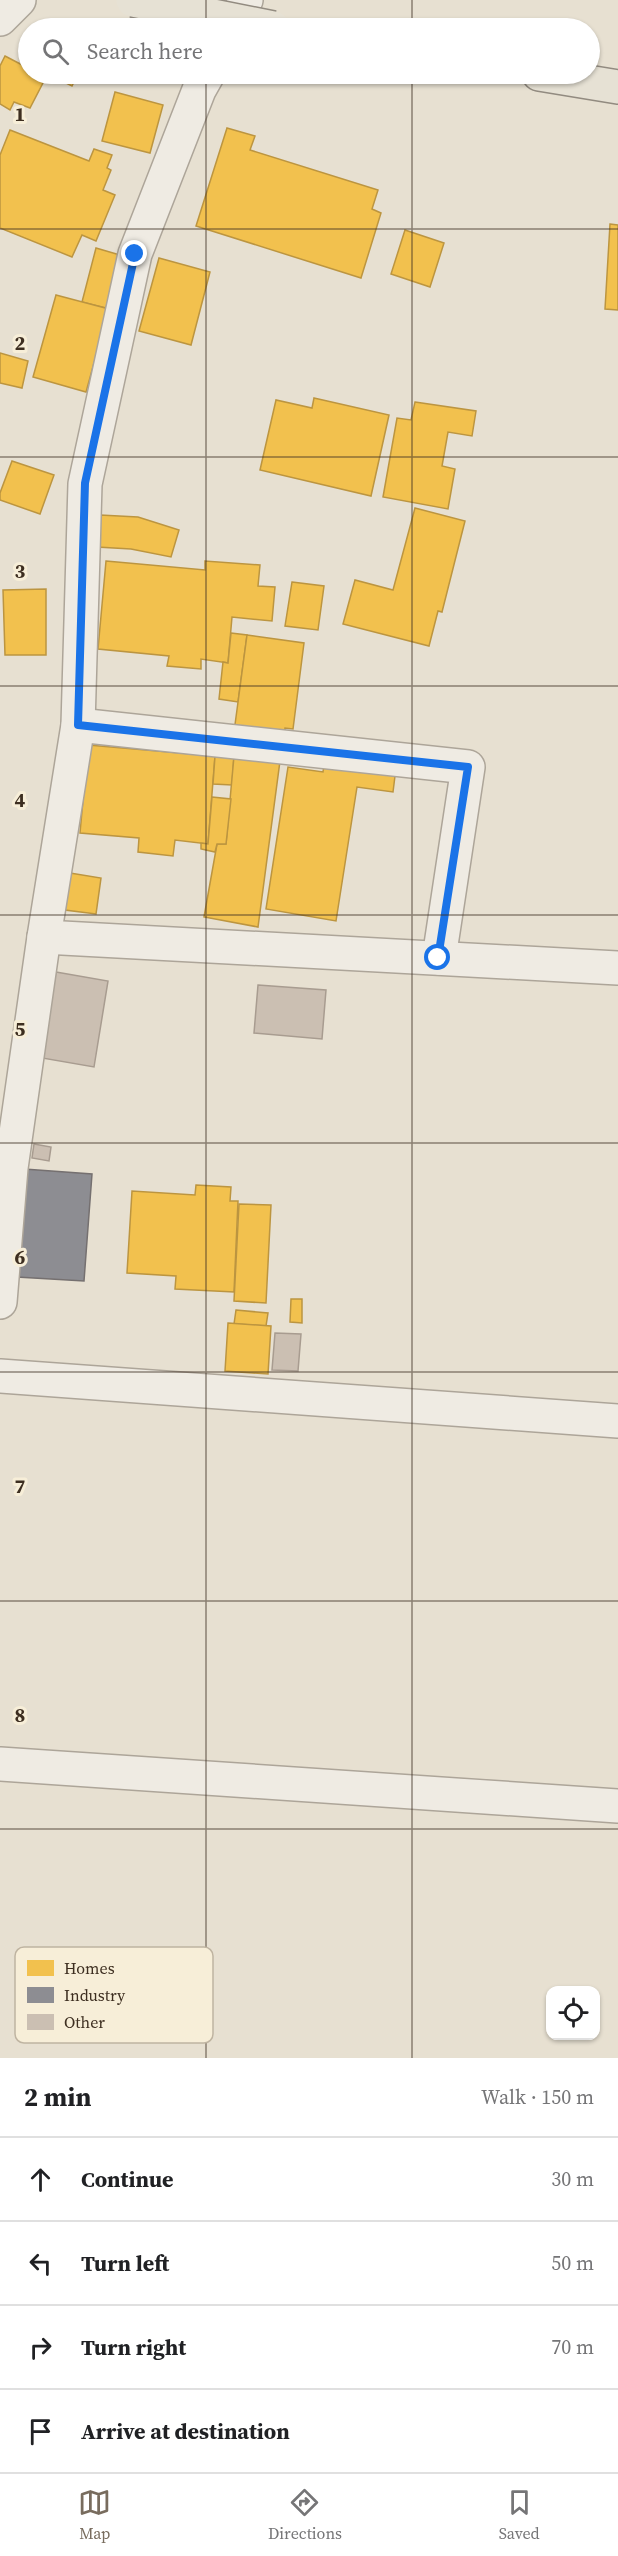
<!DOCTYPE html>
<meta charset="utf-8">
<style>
body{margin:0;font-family:"Source Serif 4",serif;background:#f6f6f6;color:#202124}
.controls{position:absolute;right:18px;bottom:18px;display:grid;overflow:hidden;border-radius:12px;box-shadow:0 2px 4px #0004}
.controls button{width:54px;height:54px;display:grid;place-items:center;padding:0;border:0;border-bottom:2px solid #e0e0e0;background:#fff;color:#202124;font:30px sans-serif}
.stop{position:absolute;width:18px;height:18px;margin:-14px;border:4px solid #1a73e8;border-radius:50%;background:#fff}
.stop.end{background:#1a73e8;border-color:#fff;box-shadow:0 2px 6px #0008}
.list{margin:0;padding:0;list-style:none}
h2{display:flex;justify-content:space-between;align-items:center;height:78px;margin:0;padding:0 24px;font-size:26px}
h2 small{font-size:20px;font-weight:400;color:#757577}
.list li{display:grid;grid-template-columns:39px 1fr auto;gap:18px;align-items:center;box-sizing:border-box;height:84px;padding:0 24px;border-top:2px solid #e0e0e0}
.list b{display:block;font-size:22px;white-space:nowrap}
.list em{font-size:20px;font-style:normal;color:#757577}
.icon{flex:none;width:33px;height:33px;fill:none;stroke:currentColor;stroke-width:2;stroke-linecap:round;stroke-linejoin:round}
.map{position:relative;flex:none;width:618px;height:2058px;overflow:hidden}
.search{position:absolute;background:#fff;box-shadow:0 2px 4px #0004;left:18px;right:18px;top:18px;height:66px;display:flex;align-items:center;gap:15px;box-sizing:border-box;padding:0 21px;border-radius:33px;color:#757577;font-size:22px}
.sheet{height:414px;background:#fff}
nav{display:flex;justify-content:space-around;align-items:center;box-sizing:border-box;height:84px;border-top:2px solid #e0e0e0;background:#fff;font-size:16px;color:#757577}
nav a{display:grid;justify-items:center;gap:3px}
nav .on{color:#786c5e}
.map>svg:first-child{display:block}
</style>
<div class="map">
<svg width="618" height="2058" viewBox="0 0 618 2058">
<rect width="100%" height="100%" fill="#e7e0d1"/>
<g fill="#f2c14e" stroke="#bc9540" stroke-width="1.5">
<path d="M 5,56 L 28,68 L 28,74 L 39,74 L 46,77 L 30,108 L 14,102 L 10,110 L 0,104 L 0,66 Z"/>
<path d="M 48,74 L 78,74 L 72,86 Z"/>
<path d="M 115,92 L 163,105 L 150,153 L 102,141 Z"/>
<path d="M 227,128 L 255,136 L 250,150 L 378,190 L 372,209 L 381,213 L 361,278 L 196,226 Z"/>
<path d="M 10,130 L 89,161 L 94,149 L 112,155 L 107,168 L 111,170 L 103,190 L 115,195 L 96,241 L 82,235 L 72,257 L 0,228 L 0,155 Z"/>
<path d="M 610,224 L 618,225 L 618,310 L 605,309 Z"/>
<path d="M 405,230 L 444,243 L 430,287 L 391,274 Z"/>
<path d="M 96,248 L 120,255 L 106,308 L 82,302 Z"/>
<path d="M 159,258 L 210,272 L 191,345 L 139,331 Z"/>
<path d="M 56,295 L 109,309 L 86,392 L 33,377 Z"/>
<path d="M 0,353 L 28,361 L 22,388 L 0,383 Z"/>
<path d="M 314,398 L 389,415 L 371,496 L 260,470 L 276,400 L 312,408 Z"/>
<path d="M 415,402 L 476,411 L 472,436 L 448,432 L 442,466 L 455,469 L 448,509 L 383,497 L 397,418 L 411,420 Z"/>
<path d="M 12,461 L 54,475 L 40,514 L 0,500 L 0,493 Z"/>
<path d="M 415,508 L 465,521 L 442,612 L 438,611 L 429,646 L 343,624 L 355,580 L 393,590 Z"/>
<path d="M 100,515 L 138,517 L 179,530 L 171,557 L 131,549 L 97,547 Z"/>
<path d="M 106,561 L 205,570 L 205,561 L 260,565 L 258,586 L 275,587 L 272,621 L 232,617 L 228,663 L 201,659 L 201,669 L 167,666 L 169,656 L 98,649 Z"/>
<path d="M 292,582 L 324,586 L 318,630 L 285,626 Z"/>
<path d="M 46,589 L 46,655 L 5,655 L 3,590 Z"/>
<path d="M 231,633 L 247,635 L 238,702 L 219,699 L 223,662 L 228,663 Z"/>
<path d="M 247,635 L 304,643 L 293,729 L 285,728 L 284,739 L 234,732 Z"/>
<path d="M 88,745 L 215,756 L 208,844 L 175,840 L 173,856 L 138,852 L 139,838 L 80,833 Z"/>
<path d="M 215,756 L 234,756 L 232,785 L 213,784 Z"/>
<path d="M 234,756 L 280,761 L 258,927 L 204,917 L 217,844 L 226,844 Z"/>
<path d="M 324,765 L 395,776 L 393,792 L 357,787 L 336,921 L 266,909 L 288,767 L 323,772 Z"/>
<path d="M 212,797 L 231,799 L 226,844 L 217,844 L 215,852 L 201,849 L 201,843 L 208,844 Z"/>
<path d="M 70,873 L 101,878 L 96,914 L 65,910 Z"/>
<path d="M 196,1185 L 231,1187 L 230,1201 L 238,1201 L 234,1292 L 175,1289 L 176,1276 L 127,1273 L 132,1191 L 195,1195 Z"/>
<path d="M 239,1204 L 271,1205 L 266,1303 L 234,1301 Z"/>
<path d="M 291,1299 L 302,1299 L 302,1323 L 290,1322 Z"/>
<path d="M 236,1310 L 268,1313 L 266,1326 L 234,1324 Z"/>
<path d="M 228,1323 L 271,1326 L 268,1374 L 225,1371 Z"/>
</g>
<path fill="#8d8d92" stroke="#757070" stroke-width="1.5" d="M 24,1169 L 92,1174 L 84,1281 L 17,1277 Z"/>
<g fill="#cbbfb2" stroke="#a89c90" stroke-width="1.5">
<path d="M 56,972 L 108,981 L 94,1067 L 42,1058 Z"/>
<path d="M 258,985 L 326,990 L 322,1039 L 254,1033 Z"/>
<path d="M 34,1144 L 51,1147 L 49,1161 L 32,1158 Z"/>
<path d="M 275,1333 L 301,1334 L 298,1371 L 272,1370 Z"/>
</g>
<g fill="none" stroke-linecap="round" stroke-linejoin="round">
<g stroke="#ada599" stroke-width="36">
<g id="minor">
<path d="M 0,19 L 19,0"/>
<path d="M 231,28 L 246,0"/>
<path d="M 78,725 L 468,767 L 439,958"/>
<path d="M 44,937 L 618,968"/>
<path d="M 0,1302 L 11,1168 L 44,937 L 78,725 L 85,484 L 135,254 L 199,90 L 208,74"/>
<path d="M 0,1376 L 618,1421"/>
<path d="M 0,1764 L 618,1806"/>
</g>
</g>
<g stroke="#928b80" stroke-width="36">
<path id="major" d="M 539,74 L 618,87"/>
</g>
<use href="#minor" stroke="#efebe3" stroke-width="33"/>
<use href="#major" stroke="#e6e1d4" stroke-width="33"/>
<g stroke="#928b80" stroke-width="36" stroke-linecap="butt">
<path id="major-bridge" d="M 133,0 L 273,28"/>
</g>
<use href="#major-bridge" stroke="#e6e1d4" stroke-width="33"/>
</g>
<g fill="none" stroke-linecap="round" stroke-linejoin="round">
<path stroke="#1a73e8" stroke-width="8" d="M 135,254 L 85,483 L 78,725 L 468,767 L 438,958"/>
</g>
<path fill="none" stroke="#3d2e20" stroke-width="1.5" stroke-opacity="0.55" d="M 206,0 L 206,28M 412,0 L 412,28M 206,74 L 206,2058M 412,74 L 412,2058M 0,229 L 618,229M 0,457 L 618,457M 0,686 L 618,686M 0,915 L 618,915M 0,1143 L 618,1143M 0,1372 L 618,1372M 0,1601 L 618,1601M 0,1829 L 618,1829"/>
<rect x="15" y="1947" width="198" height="96" rx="9" fill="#f7eed8" stroke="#bfb4a1" stroke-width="1.5"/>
<rect x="27" y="1960" width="27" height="16" fill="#f2c14e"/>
<rect x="27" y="1987" width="27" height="16" fill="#8d8d92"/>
<rect x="27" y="2014" width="27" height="16" fill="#cbbfb2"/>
<g font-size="16" fill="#3d2e20">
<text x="64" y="1974">Homes</text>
<text x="64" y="2001">Industry</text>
<text x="64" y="2028">Other</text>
</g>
<g font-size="20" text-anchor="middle" font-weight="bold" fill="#3d2e20" stroke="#f7eed8" stroke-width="6" stroke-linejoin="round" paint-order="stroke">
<text x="20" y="121">1</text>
<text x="20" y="350">2</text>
<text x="20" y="578">3</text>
<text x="20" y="807">4</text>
<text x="20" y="1036">5</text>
<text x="20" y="1264">6</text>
<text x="20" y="1493">7</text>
<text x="20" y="1722">8</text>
</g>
</svg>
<div class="controls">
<button><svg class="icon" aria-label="locate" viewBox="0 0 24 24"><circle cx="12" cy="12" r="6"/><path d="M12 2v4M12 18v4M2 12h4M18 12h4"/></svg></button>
</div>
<div class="stop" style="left:438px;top:958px"></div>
<div class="stop end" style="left:135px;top:254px"></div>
<div class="search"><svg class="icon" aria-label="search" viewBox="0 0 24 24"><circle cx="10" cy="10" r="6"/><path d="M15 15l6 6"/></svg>Search here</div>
</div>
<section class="sheet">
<h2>2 min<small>Walk · 150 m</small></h2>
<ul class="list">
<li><svg class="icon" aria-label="ahead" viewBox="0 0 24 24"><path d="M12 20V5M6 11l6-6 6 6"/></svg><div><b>Continue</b></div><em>30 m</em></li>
<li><svg class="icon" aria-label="left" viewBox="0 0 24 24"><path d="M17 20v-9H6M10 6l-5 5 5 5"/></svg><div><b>Turn left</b></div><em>50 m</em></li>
<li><svg class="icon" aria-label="right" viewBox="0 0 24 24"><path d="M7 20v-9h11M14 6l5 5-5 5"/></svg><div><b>Turn right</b></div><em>70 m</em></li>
<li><svg class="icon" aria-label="arrive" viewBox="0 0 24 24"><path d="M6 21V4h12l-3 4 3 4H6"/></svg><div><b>Arrive at destination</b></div></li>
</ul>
</section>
<nav>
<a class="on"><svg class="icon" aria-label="map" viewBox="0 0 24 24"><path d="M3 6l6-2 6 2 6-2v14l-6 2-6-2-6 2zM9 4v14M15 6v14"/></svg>Map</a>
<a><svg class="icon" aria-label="directions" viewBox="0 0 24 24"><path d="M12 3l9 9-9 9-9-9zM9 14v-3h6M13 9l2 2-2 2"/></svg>Directions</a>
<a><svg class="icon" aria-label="saved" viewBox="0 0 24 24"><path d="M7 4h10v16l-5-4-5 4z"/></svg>Saved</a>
</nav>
